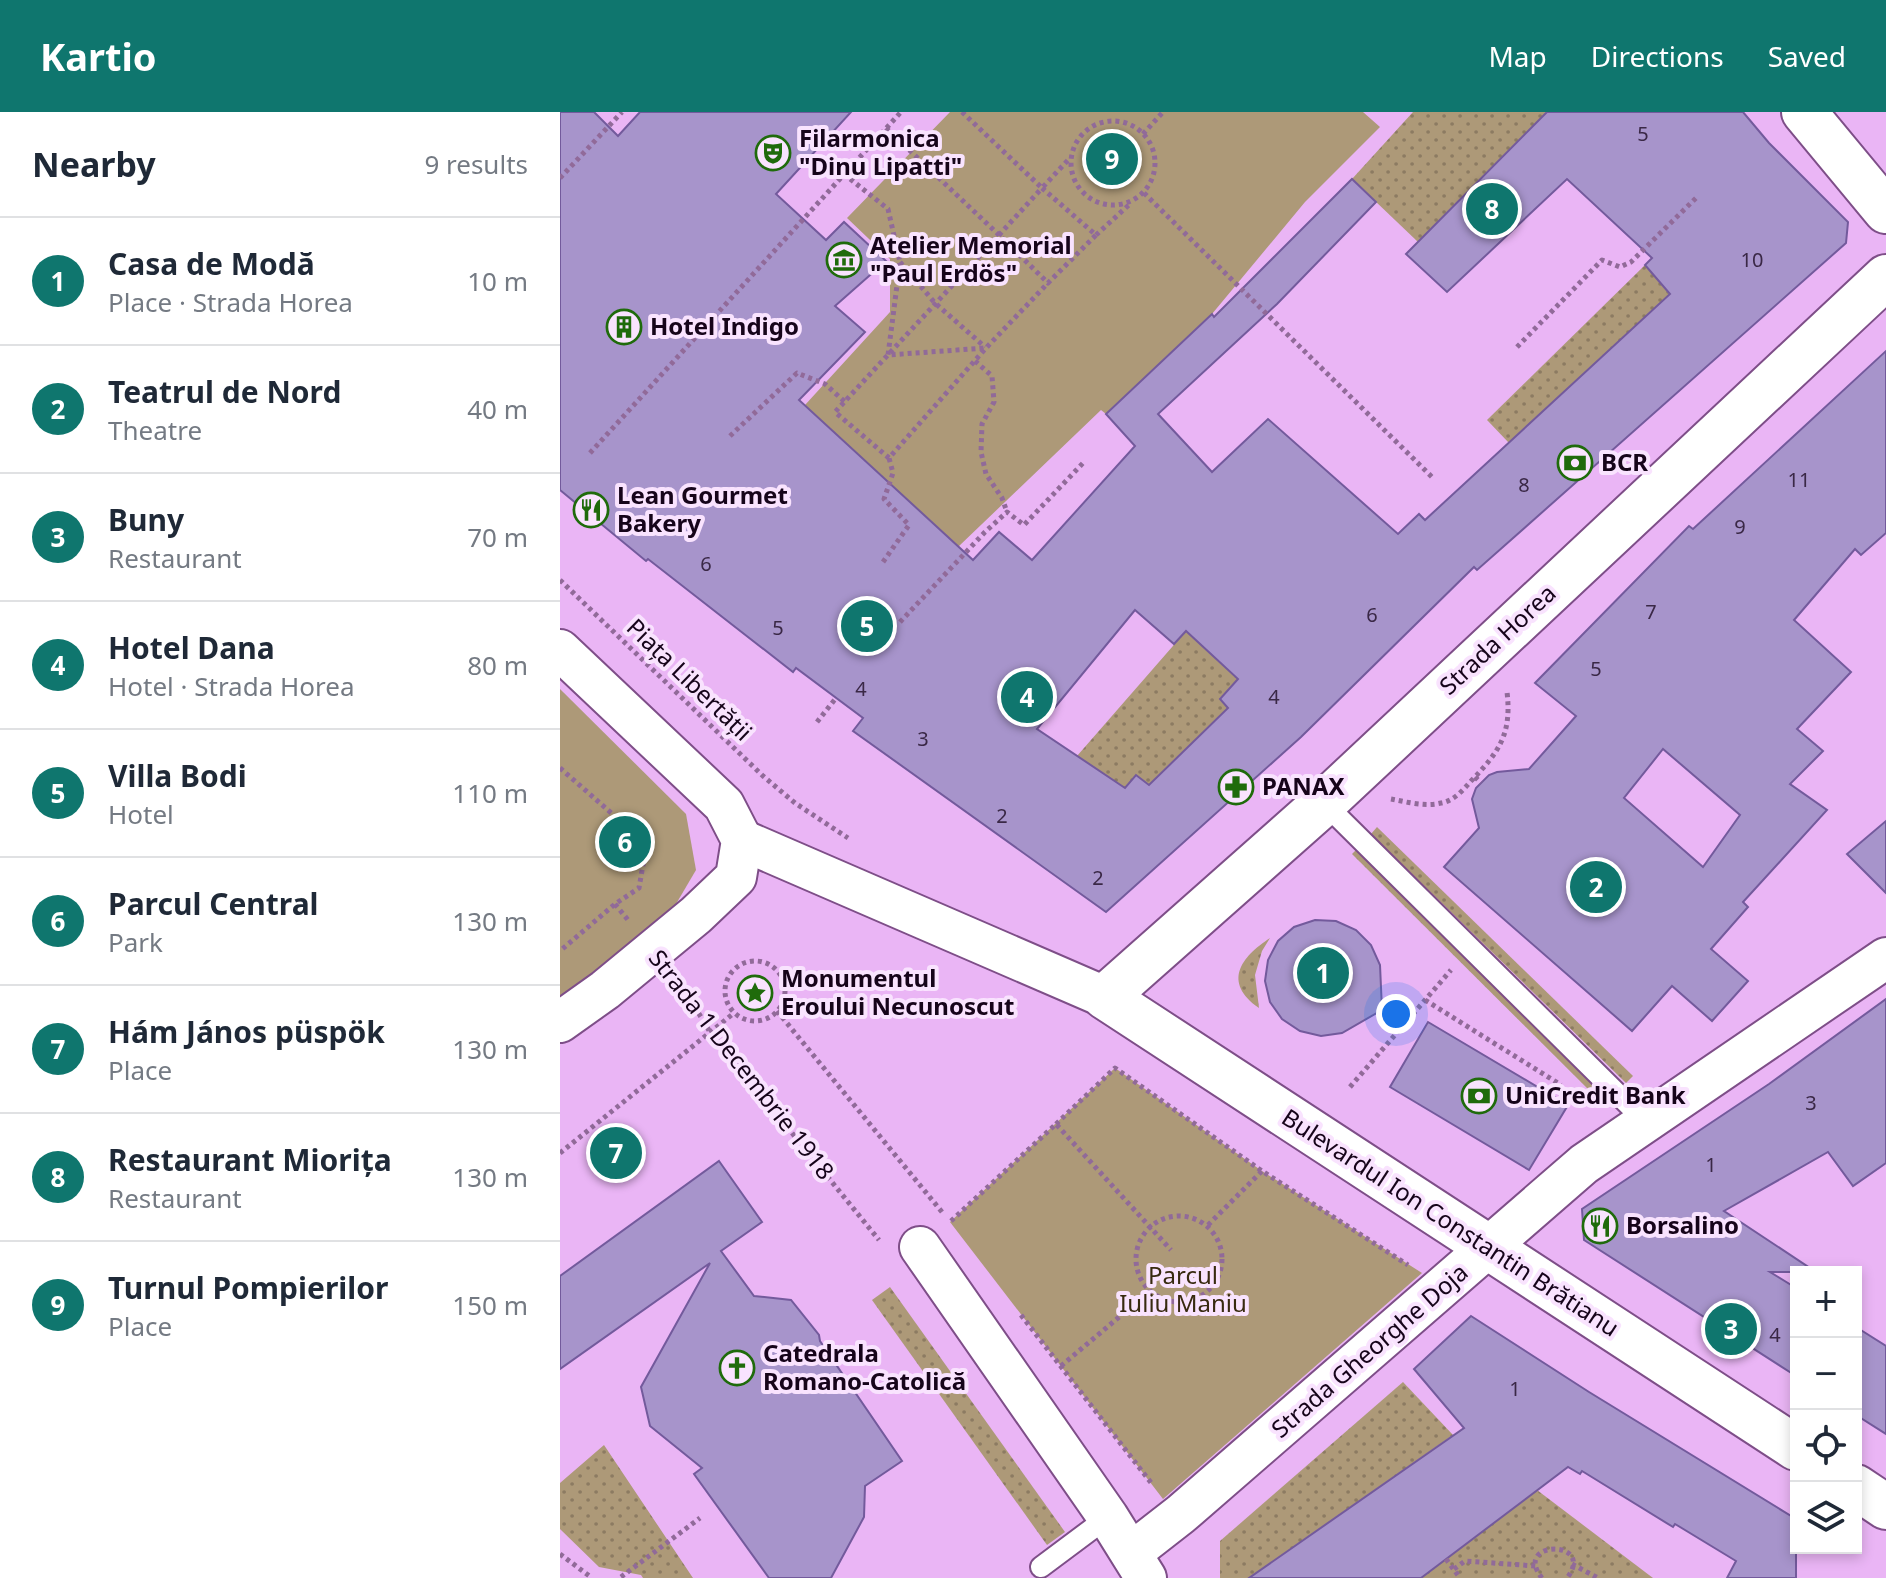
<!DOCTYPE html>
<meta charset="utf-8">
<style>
body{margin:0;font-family:"Noto Sans",sans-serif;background:#f2f2f3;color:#1f2937}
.controls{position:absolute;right:24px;bottom:24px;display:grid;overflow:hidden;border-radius:0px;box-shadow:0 4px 12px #0003}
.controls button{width:72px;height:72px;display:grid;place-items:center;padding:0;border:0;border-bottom:2px solid #e0e1e3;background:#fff;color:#1f2937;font:40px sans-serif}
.you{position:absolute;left:836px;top:902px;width:28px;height:28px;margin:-20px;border:6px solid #fff;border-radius:50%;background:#1a73e8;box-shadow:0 0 0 12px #1a73e833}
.badge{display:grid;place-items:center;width:52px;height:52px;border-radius:50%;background:#0f766e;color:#fff;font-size:26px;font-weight:700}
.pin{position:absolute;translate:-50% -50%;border:4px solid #fff;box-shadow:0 2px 8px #0006}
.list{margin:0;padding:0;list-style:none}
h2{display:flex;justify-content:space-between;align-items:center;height:104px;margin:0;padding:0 32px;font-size:34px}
h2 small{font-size:26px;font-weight:400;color:#747a83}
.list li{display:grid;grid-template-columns:52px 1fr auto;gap:24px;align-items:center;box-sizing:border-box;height:128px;padding:0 32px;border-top:2px solid #e0e1e3}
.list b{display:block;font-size:30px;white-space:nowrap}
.list p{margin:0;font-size:26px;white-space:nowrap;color:#747a83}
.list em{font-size:26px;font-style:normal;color:#747a83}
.icon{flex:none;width:44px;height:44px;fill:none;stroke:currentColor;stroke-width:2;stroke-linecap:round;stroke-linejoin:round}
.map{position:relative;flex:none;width:1326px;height:1466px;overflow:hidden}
header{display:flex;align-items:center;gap:48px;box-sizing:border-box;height:112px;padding:0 40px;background:#0f766e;color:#fff}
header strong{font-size:38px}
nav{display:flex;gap:44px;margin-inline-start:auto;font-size:28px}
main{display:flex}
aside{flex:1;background:#fff}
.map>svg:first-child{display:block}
</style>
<header>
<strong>Kartio</strong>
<nav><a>Map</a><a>Directions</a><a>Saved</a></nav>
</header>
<main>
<aside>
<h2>Nearby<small>9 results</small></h2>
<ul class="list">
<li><span class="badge">1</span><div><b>Casa de Modă</b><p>Place · Strada Horea</p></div><em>10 m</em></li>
<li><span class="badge">2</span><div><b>Teatrul de Nord</b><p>Theatre</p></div><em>40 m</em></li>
<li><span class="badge">3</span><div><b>Buny</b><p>Restaurant</p></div><em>70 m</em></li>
<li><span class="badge">4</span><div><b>Hotel Dana</b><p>Hotel · Strada Horea</p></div><em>80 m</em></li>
<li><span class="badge">5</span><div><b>Villa Bodi</b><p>Hotel</p></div><em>110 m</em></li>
<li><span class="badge">6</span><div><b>Parcul Central</b><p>Park</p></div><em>130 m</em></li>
<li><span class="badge">7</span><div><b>Hám János püspök</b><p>Place</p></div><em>130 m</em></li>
<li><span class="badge">8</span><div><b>Restaurant Miorița</b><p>Restaurant</p></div><em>130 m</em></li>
<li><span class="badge">9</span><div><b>Turnul Pompierilor</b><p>Place</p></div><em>150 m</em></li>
</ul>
</aside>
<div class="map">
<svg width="1326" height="1466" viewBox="0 0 1326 1466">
<defs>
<pattern id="grass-dots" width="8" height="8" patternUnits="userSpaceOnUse" patternTransform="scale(2)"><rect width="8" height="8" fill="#ad9978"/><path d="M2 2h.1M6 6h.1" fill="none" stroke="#8c7b62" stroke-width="1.8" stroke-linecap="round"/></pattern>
</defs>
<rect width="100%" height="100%" fill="#eab5f5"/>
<g fill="url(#grass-dots)">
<path d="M 853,0 L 987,0 L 858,130 L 792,67 Z"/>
<path d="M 1085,153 L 1110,183 L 949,331 L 927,308 Z"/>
<path d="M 633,511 L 661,551 L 678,567 L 660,586 L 668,596 L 626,637 L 600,680 L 576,664 L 556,687 L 517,644 Z"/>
<path d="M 817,715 L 1073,964 L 1066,971 L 811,722 Z"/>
<path d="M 799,735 L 1051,988 L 1045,994 L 792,742 Z"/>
<path d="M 710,826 L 702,839 L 695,863 L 699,896 C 662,870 681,845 710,826 Z"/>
<path d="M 330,1175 L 505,1420 L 487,1433 L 312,1188 Z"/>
<path d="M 843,1270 L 893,1323 L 689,1466 L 660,1466 L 660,1429 Z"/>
<path d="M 44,1333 L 133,1466 L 83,1466 L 81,1463 L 39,1455 L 0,1417 L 0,1371 Z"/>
<path d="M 977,1378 L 1093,1466 L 861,1466 Z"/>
</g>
<g fill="#ad9978">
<path d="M 390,0 L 803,0 L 820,15 L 745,90 L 652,202 L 546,302 L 541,298 L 398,435 L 245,293 L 330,200 L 330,147 L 287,106 Z"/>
<path d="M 0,577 L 126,702 L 136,758 L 106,809 L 0,886 Z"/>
<path d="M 555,956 L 702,1059 L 862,1161 L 603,1387 L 390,1110 Z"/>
</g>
<g fill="#a794cb" stroke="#735a9c" stroke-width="2" fill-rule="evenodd">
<path d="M 0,0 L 34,0 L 58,24 L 80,0 L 291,0 L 216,82 L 266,128 L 284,110 L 326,149 L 275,194 L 305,220 L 239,288 L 413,448 L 439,420 L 472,448 L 575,334 L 546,302 L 652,202 L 654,205 L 792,67 L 816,90 L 717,192 L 598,302 L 652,360 L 708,307 L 838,422 L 859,402 L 865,408 L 1110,182 L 1085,153 L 1092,146 L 1007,67 L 887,180 L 846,142 L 987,0 L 1183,0 L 1209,31 L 1288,110 L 1286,131 L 917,458 L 914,455 L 741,625 L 546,800 L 293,619 L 303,606 L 236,556 L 233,560 L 88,447 L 86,449 L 0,378 ZM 575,498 L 614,532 L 626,519 L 678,567 L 660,587 L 668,596 L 589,673 L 576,663 L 565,676 L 477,617 Z"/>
<path d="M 1326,239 L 1326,421 L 1301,443 L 1295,437 L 1234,508 L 1291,560 L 1237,617 L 1263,639 L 1230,672 L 1267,698 L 1183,790 L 1188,795 L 1151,837 L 1188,869 L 1152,909 L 1112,874 L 1072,919 L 884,755 L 919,716 L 912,687 L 916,676 L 929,663 L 937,660 L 969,657 L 1016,604 L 975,571 L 1129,414 L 1133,417 ZM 1103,637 L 1180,703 L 1143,755 L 1064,686 Z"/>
<path d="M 1326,709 L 1326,781 L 1287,742 Z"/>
<path d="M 755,808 L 776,809 L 796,818 L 811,833 L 820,853 L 822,898 L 782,921 L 761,924 L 740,919 L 722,907 L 710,890 L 705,869 L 708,848 L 718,829 L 734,815 Z"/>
<path d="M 1326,887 L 1326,1051 L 1293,1074 L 1268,1040 L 1164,1099 L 1256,1160 L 1210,1160 L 1236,1176 L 1236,1264 L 1024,1128 L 1022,1097 L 1209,972 Z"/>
<path d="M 868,910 L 1008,993 L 969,1058 L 830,975 Z"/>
<path d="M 159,1049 L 202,1110 L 161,1139 L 194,1184 L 231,1188 L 259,1223 L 260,1229 L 342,1349 L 305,1374 L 304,1405 L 271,1466 L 209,1466 L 134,1362 L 142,1356 L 90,1314 L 81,1275 L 150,1151 L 0,1257 L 0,1164 Z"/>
<path d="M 911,1204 L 1029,1280 L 1236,1407 L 1236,1466 L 1167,1466 L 1176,1449 L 1115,1412 L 1113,1415 L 1022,1359 L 1020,1362 L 1008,1355 L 861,1466 L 689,1466 L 904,1316 L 854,1257 Z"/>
<path d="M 1296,1215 L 1326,1234 L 1326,1322 L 1296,1303 Z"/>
</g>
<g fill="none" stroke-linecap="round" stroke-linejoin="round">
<g stroke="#7e4e88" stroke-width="24">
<g id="lane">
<path d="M 764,691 L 1086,1010"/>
<path d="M 481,1455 L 548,1405"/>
</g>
</g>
<g stroke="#7e4e88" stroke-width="44">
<g id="street">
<path d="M 0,538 L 164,693 L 182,728 L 176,765 L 136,803 L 45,878 L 0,910"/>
<path d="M 182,728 L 545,885"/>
<path d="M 360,1135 L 548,1405 L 586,1466"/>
<path d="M 571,1441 L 621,1402 L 1024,1052 L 1326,846"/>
</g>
</g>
<g stroke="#7e4e88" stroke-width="48">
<g id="secondary">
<path d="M 1244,0 L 1326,99"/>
<path d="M 1236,1336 L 545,885 L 764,691 L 1326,165"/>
<path d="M 1296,1375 L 1326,1395"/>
</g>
</g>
<g stroke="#916a99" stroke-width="5" stroke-dasharray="4 4" stroke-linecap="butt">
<path d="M 402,0 L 482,76 L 509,47"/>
<circle cx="553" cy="51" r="42"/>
<path d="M 326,16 L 439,123 L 275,300 L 329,346 L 426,236 L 488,171"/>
<path d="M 583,22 L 603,0"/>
<path d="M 284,62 L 328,97 L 340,150 L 328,243 L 425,236"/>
<path d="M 0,66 L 62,0"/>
<path d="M 482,76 L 536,123 L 488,171 L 439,123 Z"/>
<path d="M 584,81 L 872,365"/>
<path d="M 536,123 L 571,91"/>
<path d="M 340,150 L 375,191 L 425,235"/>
<path d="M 957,235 L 1042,148 L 1060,155 L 1071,150 L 1138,84"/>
<path d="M 415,249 L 432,264 L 434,290 L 422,312 L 421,340 L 426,362 L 442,386 L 447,400"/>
<path d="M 170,324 L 237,261 L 265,272 L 285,290"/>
<path d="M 30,341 L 341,0"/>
<path d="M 323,450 L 349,413 L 324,387 L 333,361 L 329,346"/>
<path d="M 0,468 L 203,664 L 235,691 L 288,726"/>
<path d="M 340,510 L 425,420 L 447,400 L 464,413 L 524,350"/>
<path d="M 257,610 L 276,586"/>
<path d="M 0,656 L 57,706 L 84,747 L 79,776 L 55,792 L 0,839"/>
<path d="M 915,665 L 921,671"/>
<path d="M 831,687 C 847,690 865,695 881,691 C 894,689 903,678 911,669 C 939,640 952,622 947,580"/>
<path d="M 55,792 L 68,808"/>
<circle cx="195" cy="879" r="30"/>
<path d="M 118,867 L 150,920 L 319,1128"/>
<path d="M 865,888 L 1001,973"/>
<path d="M 217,899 L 382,1100"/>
<path d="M 790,975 L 891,858"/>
<path d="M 496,1012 L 555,956 L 702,1059 L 848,1153"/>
<path d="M 0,1041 L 174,901"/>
<circle cx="619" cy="1147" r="43"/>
<path d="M 391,1109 L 496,1012 L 611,1138"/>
<path d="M 648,1113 L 702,1059"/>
<path d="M 461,1203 L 592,1372"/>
<path d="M 501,1254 L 590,1179"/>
<path d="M 0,1442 L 32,1466"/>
<path d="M 886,1447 L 900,1466"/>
<path d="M 1012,1452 L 1038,1466"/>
<path d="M 894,1457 L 905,1449 L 976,1454"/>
<path d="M 61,1465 L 140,1406"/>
<path d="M 982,1466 C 951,1428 1037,1427 1007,1466"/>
</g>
<use href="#lane" stroke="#fff" stroke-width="20"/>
<use href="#street" stroke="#fff" stroke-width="40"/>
<use href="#secondary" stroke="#fff" stroke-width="44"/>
</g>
<defs>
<g id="theatre-ring" transform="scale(1.8)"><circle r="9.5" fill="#f9e3fe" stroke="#1f6b0b" stroke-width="1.5"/><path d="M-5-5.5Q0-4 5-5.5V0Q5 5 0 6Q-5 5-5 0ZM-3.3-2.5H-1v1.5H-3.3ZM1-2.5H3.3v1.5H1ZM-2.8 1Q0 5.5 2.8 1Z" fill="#1f6b0b"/></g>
<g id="museum-ring" transform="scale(1.8)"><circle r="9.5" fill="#f9e3fe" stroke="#1f6b0b" stroke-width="1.5"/><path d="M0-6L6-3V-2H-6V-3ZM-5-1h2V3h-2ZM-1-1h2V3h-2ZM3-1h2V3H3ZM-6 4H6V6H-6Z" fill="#1f6b0b"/></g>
<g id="building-ring" transform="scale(1.8)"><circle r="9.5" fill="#f9e3fe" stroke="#1f6b0b" stroke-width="1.5"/><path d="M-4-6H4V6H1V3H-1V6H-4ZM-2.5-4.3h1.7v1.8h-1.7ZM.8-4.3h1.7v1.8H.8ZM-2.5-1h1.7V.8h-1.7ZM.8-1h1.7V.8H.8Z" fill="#1f6b0b"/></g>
<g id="bank-ring" transform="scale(1.8)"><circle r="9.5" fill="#f9e3fe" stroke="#1f6b0b" stroke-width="1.5"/><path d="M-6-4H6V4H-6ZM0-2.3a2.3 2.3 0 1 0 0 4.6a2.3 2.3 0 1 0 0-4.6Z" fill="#1f6b0b"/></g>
<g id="restaurant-ring" transform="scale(1.8)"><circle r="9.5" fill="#f9e3fe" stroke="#1f6b0b" stroke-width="1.5"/><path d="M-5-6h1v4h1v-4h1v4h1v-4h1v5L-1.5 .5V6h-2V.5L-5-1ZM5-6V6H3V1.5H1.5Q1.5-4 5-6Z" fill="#1f6b0b"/></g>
<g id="pharmacy-ring" transform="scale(1.8)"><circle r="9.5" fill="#f9e3fe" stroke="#1f6b0b" stroke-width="1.5"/><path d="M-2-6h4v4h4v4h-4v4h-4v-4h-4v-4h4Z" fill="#1f6b0b"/></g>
<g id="sight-ring" transform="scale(1.8)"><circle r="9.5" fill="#f9e3fe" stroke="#1f6b0b" stroke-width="1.5"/><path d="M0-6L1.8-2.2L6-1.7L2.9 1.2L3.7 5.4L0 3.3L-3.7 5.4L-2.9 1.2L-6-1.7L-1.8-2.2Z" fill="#1f6b0b"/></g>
<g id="church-ring" transform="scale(1.8)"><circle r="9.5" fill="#f9e3fe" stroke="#1f6b0b" stroke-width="1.5"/><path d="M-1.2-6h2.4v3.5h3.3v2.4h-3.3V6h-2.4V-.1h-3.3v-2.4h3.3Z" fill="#1f6b0b"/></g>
</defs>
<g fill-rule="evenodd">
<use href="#theatre-ring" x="213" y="41"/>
<use href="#museum-ring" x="284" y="148"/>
<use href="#building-ring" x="64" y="215"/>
<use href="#bank-ring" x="1015" y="351"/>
<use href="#restaurant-ring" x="31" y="398"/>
<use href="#pharmacy-ring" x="676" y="675"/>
<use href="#sight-ring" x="195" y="881"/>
<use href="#bank-ring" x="919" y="984"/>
<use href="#restaurant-ring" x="1040" y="1114"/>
<use href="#church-ring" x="177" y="1256"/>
</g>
<g text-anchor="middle" stroke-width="8" stroke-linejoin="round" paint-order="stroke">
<g font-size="20" fill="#3a2846">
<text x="1083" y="29">5</text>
<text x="1192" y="155">10</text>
<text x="1239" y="375">11</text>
<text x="964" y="380">8</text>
<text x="1180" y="422">9</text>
<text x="146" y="459">6</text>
<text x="1091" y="507">7</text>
<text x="812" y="510">6</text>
<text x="218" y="523">5</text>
<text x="1036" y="564">5</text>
<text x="301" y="584">4</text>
<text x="714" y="592">4</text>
<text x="363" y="634">3</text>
<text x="442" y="711">2</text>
<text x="538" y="773">2</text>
<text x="1251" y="998">3</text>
<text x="1151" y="1060">1</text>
<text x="1215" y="1230">4</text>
<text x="955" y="1284">1</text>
</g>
<g font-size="24" font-weight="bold" fill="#16041a" stroke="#f9e3fe" text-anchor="start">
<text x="239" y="35">Filarmonica<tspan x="239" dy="28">"Dinu Lipatti"</tspan></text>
<text x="310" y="142">Atelier Memorial<tspan x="310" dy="28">"Paul Erdös"</tspan></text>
<text x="90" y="223">Hotel Indigo</text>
<text x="1041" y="359">BCR</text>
<text x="57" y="392">Lean Gourmet<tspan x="57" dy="28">Bakery</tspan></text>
<text x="702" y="683">PANAX</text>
<text x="221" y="875">Monumentul<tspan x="221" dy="28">Eroului Necunoscut</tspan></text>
<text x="945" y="992">UniCredit Bank</text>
<text x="1066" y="1122">Borsalino</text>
<text x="203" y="1250">Catedrala<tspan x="203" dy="28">Romano-Catolică</tspan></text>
</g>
<g font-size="24" fill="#16041a" stroke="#f9e3fe">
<text transform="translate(938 528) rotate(-43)" y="8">Strada Horea</text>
<text transform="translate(129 568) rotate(44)" y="8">Piața Libertății</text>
<text transform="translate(181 953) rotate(52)" y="8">Strada 1 Decembrie 1918</text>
<text transform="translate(890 1111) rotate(33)" y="8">Bulevardul Ion Constantin Brătianu</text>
<text transform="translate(810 1239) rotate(-41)" y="8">Strada Gheorghe Doja</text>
</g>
<g font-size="24" fill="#382a10" stroke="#f9e3fe">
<text x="623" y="1172">Parcul<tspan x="623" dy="28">Iuliu Maniu</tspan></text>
</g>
</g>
</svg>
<div class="controls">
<button>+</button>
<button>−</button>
<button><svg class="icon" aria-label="locate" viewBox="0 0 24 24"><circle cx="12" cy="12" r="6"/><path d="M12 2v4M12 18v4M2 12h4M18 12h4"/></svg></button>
<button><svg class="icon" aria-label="layers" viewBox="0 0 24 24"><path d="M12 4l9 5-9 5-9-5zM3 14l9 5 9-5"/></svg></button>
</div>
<div class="you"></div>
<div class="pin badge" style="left:763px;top:861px">1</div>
<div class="pin badge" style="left:1036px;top:775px">2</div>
<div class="pin badge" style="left:1171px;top:1217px">3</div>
<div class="pin badge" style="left:467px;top:585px">4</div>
<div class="pin badge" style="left:307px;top:514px">5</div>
<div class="pin badge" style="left:65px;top:730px">6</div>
<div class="pin badge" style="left:56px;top:1041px">7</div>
<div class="pin badge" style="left:932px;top:97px">8</div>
<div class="pin badge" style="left:552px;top:47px">9</div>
</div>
</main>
